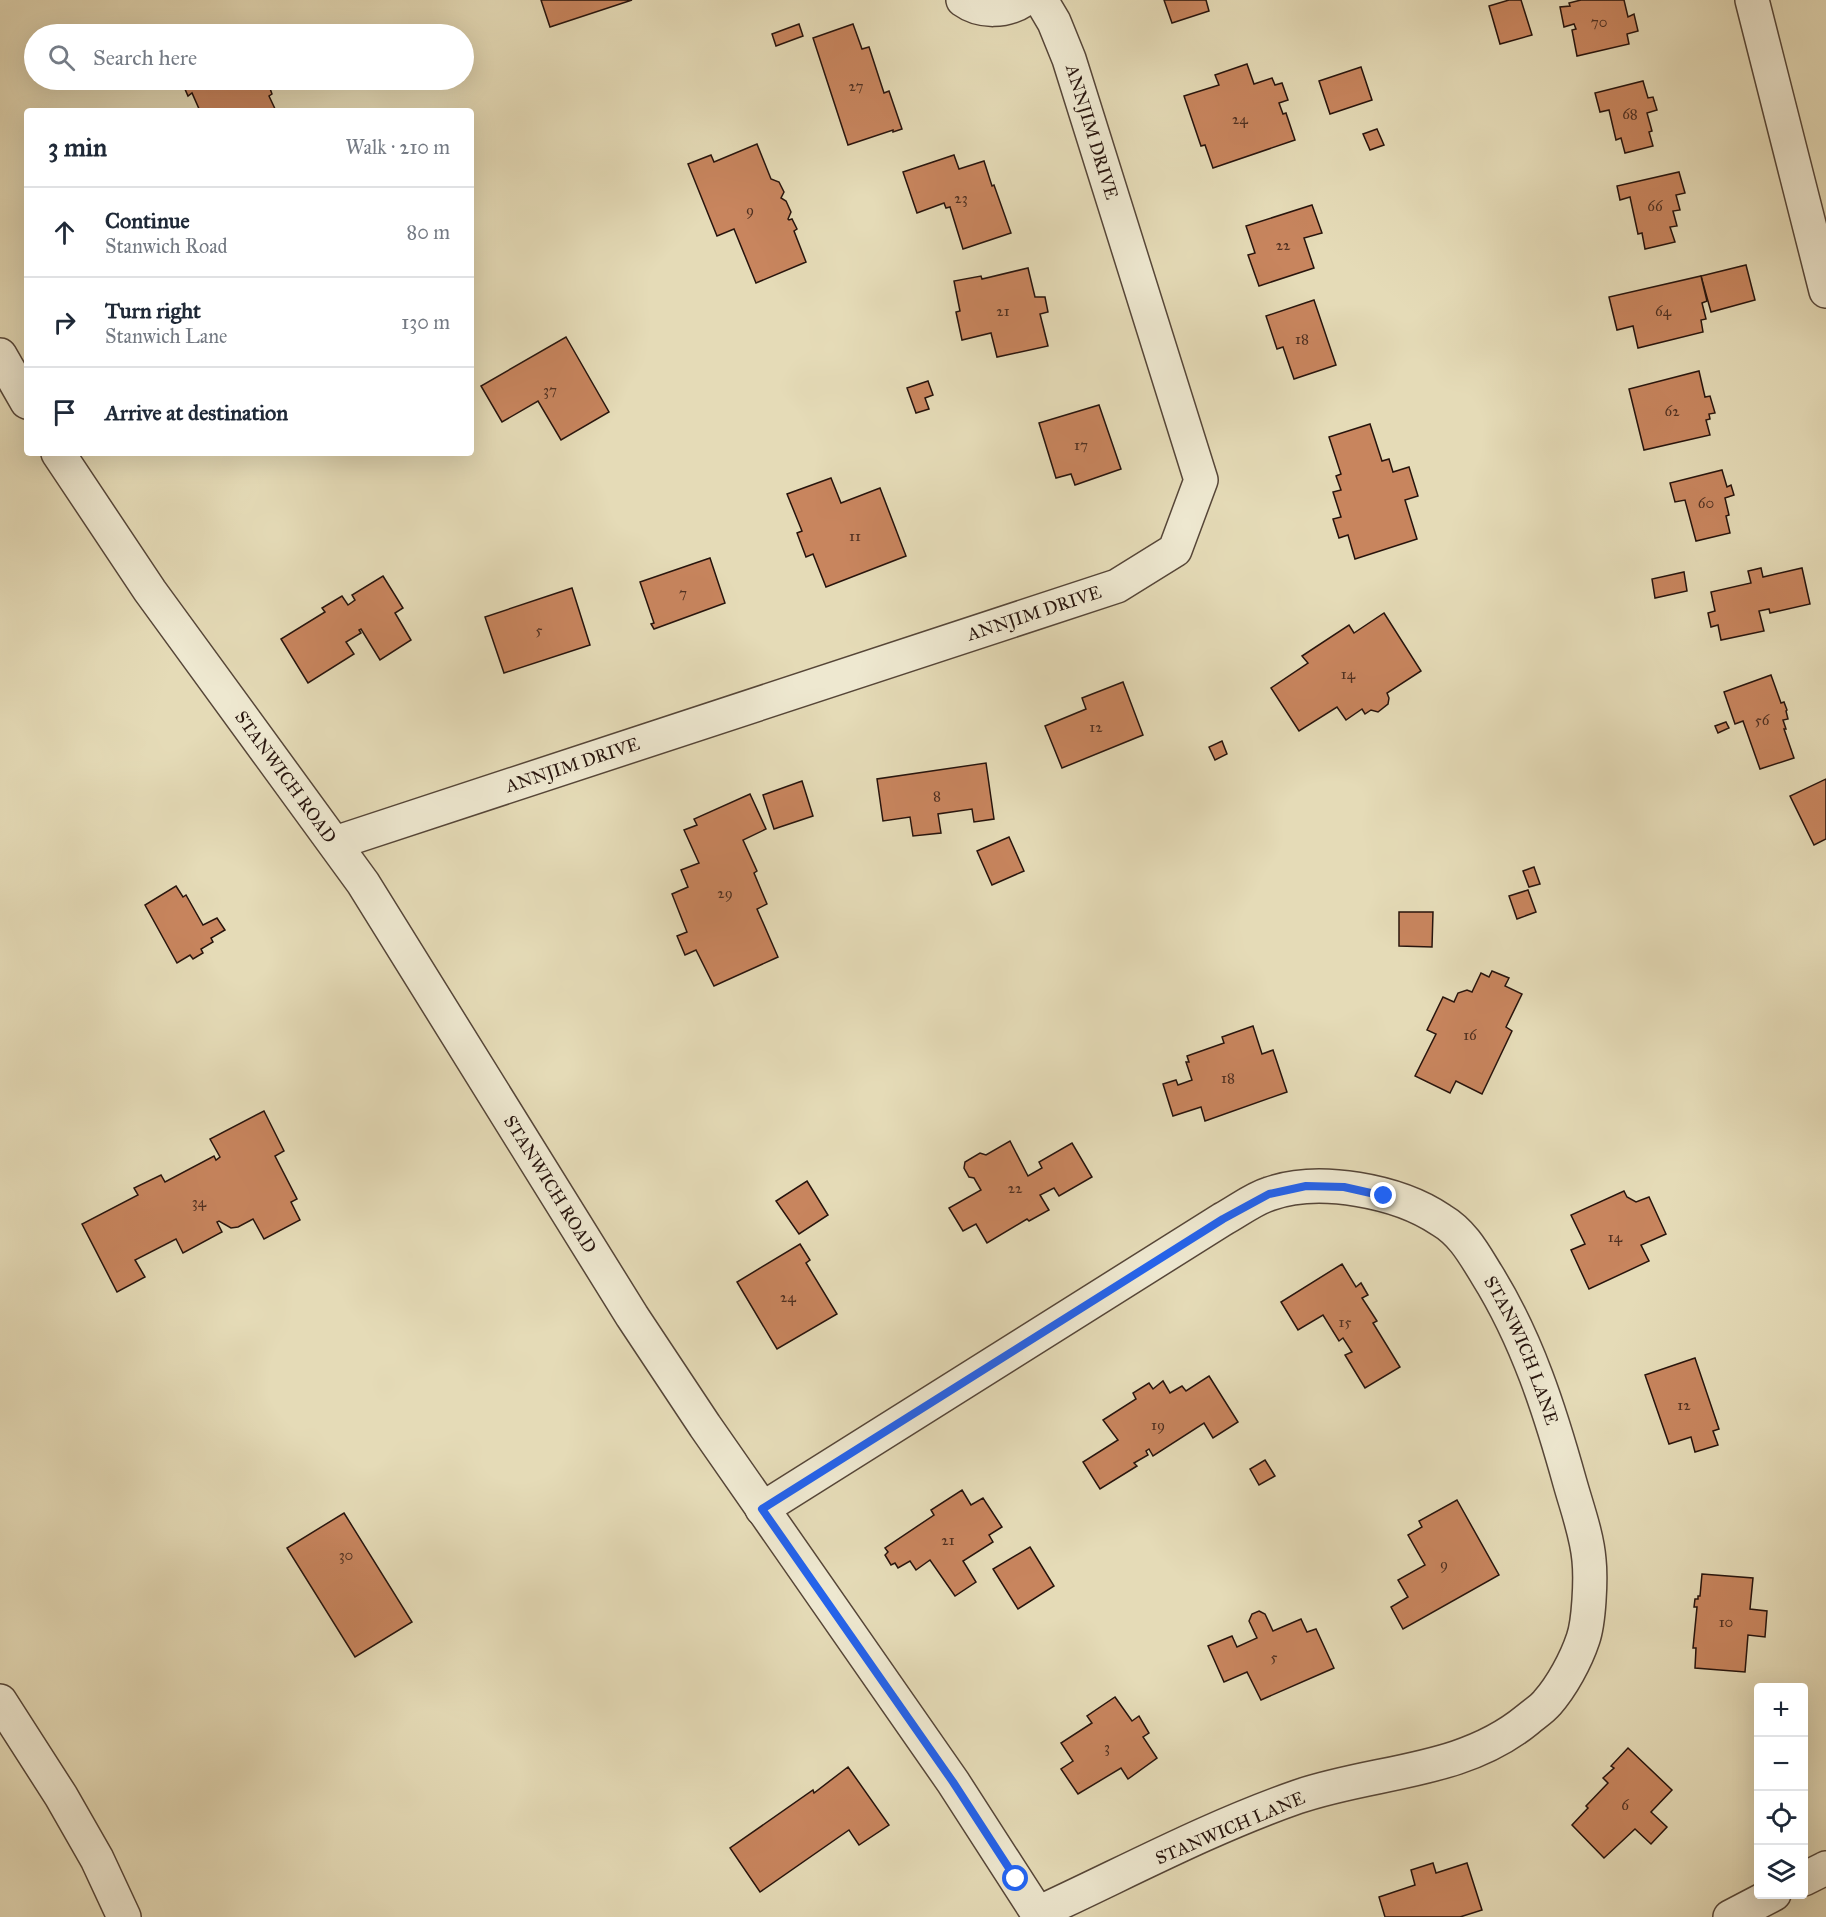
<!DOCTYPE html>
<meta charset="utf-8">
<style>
body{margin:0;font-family:"IM FELL Great Primer",serif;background:#f2f2f3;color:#1f2937}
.controls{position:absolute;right:18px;bottom:18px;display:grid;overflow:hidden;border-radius:6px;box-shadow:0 6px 24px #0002}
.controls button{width:54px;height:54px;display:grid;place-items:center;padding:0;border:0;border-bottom:2px solid #e0e1e3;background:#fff;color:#1f2937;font:30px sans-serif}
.stop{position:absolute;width:18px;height:18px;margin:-14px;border:4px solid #2563eb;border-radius:50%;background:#fff}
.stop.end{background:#2563eb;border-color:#fff;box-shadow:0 2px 6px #0008}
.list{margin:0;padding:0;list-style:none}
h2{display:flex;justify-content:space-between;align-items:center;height:78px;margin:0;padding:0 24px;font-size:26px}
h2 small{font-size:20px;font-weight:400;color:#747a83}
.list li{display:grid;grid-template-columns:39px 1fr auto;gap:18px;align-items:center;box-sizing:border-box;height:90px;padding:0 24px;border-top:2px solid #e0e1e3}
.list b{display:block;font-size:22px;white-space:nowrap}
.list p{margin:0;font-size:20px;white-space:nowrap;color:#747a83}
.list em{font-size:20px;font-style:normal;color:#747a83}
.icon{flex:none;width:33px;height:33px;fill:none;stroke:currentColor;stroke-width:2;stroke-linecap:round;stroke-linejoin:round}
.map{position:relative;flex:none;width:1826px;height:1917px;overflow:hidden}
.search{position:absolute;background:#fff;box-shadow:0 6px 24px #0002;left:24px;top:24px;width:450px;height:66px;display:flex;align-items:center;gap:15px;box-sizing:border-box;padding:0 21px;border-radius:33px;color:#747a83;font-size:22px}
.panel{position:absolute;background:#fff;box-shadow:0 6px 24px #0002;left:24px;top:108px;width:450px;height:348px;border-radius:6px}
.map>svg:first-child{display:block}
</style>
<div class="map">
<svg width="1826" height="1917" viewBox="0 0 1826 1917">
<rect width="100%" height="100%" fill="#e5dbb7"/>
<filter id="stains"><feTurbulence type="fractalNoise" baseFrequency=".00333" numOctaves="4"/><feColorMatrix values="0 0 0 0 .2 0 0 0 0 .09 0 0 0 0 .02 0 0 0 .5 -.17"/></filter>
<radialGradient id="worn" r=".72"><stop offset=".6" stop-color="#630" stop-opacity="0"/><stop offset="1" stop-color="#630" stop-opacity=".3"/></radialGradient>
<g fill="#c8855e" stroke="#27140d" stroke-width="1.5">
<path d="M 541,0 L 632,0 L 550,27 Z"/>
<path d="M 1164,0 L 1206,0 L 1209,11 L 1172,23 Z"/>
<path d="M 1509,0 L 1521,0 L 1532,35 L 1500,44 L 1489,6 Z"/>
<path d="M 1581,0 L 1624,0 L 1628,17 L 1634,14 L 1638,31 L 1627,34 L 1629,44 L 1577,56 L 1572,30 L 1576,29 L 1574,24 L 1564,27 L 1560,7 L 1570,6 L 1569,3 Z"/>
<path d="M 799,24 L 803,36 L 776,46 L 772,34 Z"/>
<path d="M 853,24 L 862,49 L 869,47 L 884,93 L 889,91 L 902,129 L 893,132 L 893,130 L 848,145 L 813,38 Z"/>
<path d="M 1247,64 L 1254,84 L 1272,78 L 1275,85 L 1282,83 L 1288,100 L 1279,103 L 1283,114 L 1286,113 L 1295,140 L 1213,168 L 1205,145 L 1201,146 L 1184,96 L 1219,85 L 1215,75 Z"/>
<path d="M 1361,67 L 1372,100 L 1330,114 L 1319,81 Z"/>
<path d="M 181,80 L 269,80 L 270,82 L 268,83 L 272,94 L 269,96 L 276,111 L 208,111 L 207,109 L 200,111 L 192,93 L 188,96 Z"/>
<path d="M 1643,81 L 1648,98 L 1653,97 L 1657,110 L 1647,113 L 1652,131 L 1649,132 L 1653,146 L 1625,153 L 1621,138 L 1616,140 L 1609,110 L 1600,112 L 1595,93 Z"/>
<path d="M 1377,129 L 1384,145 L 1370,150 L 1363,134 Z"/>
<path d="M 757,144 L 771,179 L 779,182 L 784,192 L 781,198 L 786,201 L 791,212 L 788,219 L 789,220 L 792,219 L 797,229 L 794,231 L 806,262 L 756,283 L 734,229 L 717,236 L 688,164 L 711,155 L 714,162 Z"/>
<path d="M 954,155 L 959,169 L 984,161 L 992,186 L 994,185 L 1011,233 L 963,249 L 950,207 L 946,208 L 944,203 L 917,213 L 903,172 Z"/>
<path d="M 1679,172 L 1685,193 L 1676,195 L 1680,210 L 1673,211 L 1677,226 L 1670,227 L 1675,242 L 1645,249 L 1642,233 L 1638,234 L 1630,197 L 1620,200 L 1617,186 Z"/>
<path d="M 1312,205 L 1322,233 L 1304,238 L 1314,268 L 1259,286 L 1248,255 L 1255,253 L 1246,226 Z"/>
<path d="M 1746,265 L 1755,300 L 1711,312 L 1701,276 Z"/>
<path d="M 1028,268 L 1035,297 L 1045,297 L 1048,312 L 1040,314 L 1048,346 L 997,357 L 991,333 L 962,340 L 956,312 L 960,311 L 954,281 L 981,276 L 982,279 Z"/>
<path d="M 1701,276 L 1707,301 L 1702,303 L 1706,319 L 1701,320 L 1703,332 L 1638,348 L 1633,326 L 1617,330 L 1609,297 Z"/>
<path d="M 1314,300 L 1336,365 L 1294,379 L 1283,347 L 1277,349 L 1266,316 Z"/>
<path d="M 566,337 L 609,412 L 561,440 L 538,401 L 502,422 L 481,386 Z"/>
<path d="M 1699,371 L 1705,397 L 1710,396 L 1715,413 L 1709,414 L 1710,419 L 1706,420 L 1710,435 L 1644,450 L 1629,389 Z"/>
<path d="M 928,381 L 933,395 L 925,398 L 929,409 L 916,413 L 907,388 Z"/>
<path d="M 1099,405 L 1121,469 L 1075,485 L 1071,474 L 1056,478 L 1039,423 Z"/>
<path d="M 1370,424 L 1382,461 L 1389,459 L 1393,472 L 1409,467 L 1418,496 L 1405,500 L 1417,539 L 1355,559 L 1348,535 L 1339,538 L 1333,519 L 1341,517 L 1333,492 L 1341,490 L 1336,476 L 1341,474 L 1329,437 Z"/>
<path d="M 1722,470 L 1727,487 L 1731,485 L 1734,495 L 1725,498 L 1729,515 L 1726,516 L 1730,533 L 1696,541 L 1685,500 L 1675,502 L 1670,483 Z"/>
<path d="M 831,478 L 841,503 L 880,488 L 906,556 L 826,587 L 813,554 L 806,557 L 797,533 L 802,531 L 787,494 Z"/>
<path d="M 710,558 L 725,603 L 654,629 L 651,624 L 654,623 L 640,582 Z"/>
<path d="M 1761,568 L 1763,577 L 1802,568 L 1810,604 L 1770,613 L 1769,609 L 1759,611 L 1764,631 L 1721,640 L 1718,625 L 1711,627 L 1708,613 L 1715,611 L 1711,592 L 1751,583 L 1748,571 Z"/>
<path d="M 1684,572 L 1687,591 L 1655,598 L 1652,579 Z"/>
<path d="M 383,576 L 403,608 L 395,613 L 411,640 L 380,660 L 361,629 L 359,630 L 361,633 L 346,642 L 354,654 L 308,683 L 281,639 L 325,612 L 322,608 L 342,596 L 348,605 L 355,600 L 352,595 Z"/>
<path d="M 572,588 L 590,645 L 504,673 L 485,617 Z"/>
<path d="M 1384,613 L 1421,671 L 1387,693 L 1389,698 L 1388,704 L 1378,712 L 1371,710 L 1365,714 L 1362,709 L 1346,720 L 1337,707 L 1299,731 L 1271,688 L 1308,663 L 1302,656 L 1349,625 L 1354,633 Z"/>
<path d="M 1771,675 L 1781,703 L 1784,702 L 1787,710 L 1786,711 L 1788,719 L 1783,720 L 1786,729 L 1784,729 L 1794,758 L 1760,769 L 1743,721 L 1735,724 L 1724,692 Z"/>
<path d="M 1123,682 L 1143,735 L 1062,768 L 1045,726 L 1086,709 L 1082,698 Z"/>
<path d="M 1726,722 L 1729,728 L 1718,733 L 1715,726 Z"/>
<path d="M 1222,741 L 1227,754 L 1215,760 L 1209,747 Z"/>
<path d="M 986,763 L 994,819 L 974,822 L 972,809 L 938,814 L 941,833 L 913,836 L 910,817 L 883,821 L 877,779 Z"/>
<path d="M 1826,779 L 1826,839 L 1814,845 L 1790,796 Z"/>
<path d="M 802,781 L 813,816 L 774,829 L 763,795 Z"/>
<path d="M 750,794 L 766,829 L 743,840 L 757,871 L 754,873 L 767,904 L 757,909 L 778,957 L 714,986 L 696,950 L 685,955 L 677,936 L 687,932 L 672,894 L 688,887 L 681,870 L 699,863 L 684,830 L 697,825 L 694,819 Z"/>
<path d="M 1009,837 L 1024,871 L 992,885 L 977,851 Z"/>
<path d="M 1534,867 L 1540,884 L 1529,887 L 1523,871 Z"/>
<path d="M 176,886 L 183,897 L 186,895 L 203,925 L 217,918 L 225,930 L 211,938 L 213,942 L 201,949 L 203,953 L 193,959 L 190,955 L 177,963 L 145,905 Z"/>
<path d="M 1528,890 L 1536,912 L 1517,919 L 1509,896 Z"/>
<path d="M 1399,912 L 1433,912 L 1432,947 L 1399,946 Z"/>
<path d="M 1492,971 L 1509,978 L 1505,986 L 1522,994 L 1506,1027 L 1512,1031 L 1482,1094 L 1456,1081 L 1450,1093 L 1415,1076 L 1436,1034 L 1427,1030 L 1443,997 L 1454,1002 L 1458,993 L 1467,990 L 1472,992 L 1481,973 L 1489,977 Z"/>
<path d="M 1253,1026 L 1262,1054 L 1273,1050 L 1287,1092 L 1205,1121 L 1201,1107 L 1173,1116 L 1163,1084 L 1176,1080 L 1178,1085 L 1192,1080 L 1186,1062 L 1189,1062 L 1187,1056 L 1224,1043 L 1222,1037 Z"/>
<path d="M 264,1111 L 284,1151 L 275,1156 L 297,1199 L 291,1202 L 300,1220 L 264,1239 L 253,1219 L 238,1227 L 231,1228 L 219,1221 L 217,1222 L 222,1232 L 183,1253 L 176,1239 L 135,1260 L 145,1277 L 117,1292 L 82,1224 L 138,1195 L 134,1188 L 161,1175 L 165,1182 L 214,1156 L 216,1160 L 220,1157 L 210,1139 Z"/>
<path d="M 1010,1141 L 1028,1176 L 1042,1168 L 1039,1162 L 1072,1143 L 1092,1177 L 1059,1196 L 1054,1188 L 1040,1195 L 1049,1210 L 1029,1221 L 1027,1219 L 987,1243 L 976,1224 L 963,1231 L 949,1208 L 981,1190 L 974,1178 L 969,1177 L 964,1168 L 965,1162 L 980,1153 L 986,1155 Z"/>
<path d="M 807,1181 L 828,1215 L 799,1234 L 776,1201 Z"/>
<path d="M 1624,1191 L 1627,1197 L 1636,1202 L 1649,1197 L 1666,1234 L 1641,1245 L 1649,1261 L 1589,1289 L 1571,1250 L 1585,1244 L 1571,1215 Z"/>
<path d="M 800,1244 L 810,1260 L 806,1263 L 837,1314 L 777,1349 L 737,1282 Z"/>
<path d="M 1342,1264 L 1356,1287 L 1361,1283 L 1368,1295 L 1362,1298 L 1377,1321 L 1373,1323 L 1400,1367 L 1365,1388 L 1345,1355 L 1352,1352 L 1343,1338 L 1339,1341 L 1323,1315 L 1298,1330 L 1281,1302 Z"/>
<path d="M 1695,1358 L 1719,1429 L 1713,1431 L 1718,1445 L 1695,1452 L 1691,1437 L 1669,1444 L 1645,1375 Z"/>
<path d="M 1209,1376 L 1238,1422 L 1213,1438 L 1204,1423 L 1153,1456 L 1149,1449 L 1146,1451 L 1148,1455 L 1134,1463 L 1137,1466 L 1100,1489 L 1083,1462 L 1118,1440 L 1103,1420 L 1136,1399 L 1133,1393 L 1149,1383 L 1153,1389 L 1163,1381 L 1170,1393 L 1182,1386 L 1186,1391 Z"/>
<path d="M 1265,1460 L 1275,1476 L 1259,1485 L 1250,1469 Z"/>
<path d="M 962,1490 L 971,1505 L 983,1498 L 1002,1527 L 989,1535 L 993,1542 L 963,1561 L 976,1582 L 955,1596 L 930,1560 L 916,1570 L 910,1561 L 898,1568 L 895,1563 L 891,1565 L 885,1555 L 888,1552 L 885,1548 L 934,1515 L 931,1510 Z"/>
<path d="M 1457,1500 L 1499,1575 L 1403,1629 L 1391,1607 L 1408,1597 L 1398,1580 L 1425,1565 L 1408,1535 L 1422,1527 L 1419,1521 Z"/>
<path d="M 344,1513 L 412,1622 L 355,1657 L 287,1548 Z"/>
<path d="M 1030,1547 L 1054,1586 L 1018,1609 L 993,1569 Z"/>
<path d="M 1702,1574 L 1753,1578 L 1750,1609 L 1767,1611 L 1765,1637 L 1748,1635 L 1745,1672 L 1695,1668 L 1696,1648 L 1693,1648 L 1697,1607 L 1694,1607 L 1695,1599 L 1698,1599 L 1698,1596 L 1700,1596 Z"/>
<path d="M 1259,1611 L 1265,1614 L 1273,1631 L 1301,1619 L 1307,1632 L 1316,1629 L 1334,1668 L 1261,1700 L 1247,1672 L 1224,1682 L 1208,1646 L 1232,1636 L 1237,1647 L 1257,1638 L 1249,1621 L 1252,1614 Z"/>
<path d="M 1115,1697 L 1132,1721 L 1139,1716 L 1149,1733 L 1143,1737 L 1157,1758 L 1128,1779 L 1121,1768 L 1078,1794 L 1061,1769 L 1073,1761 L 1061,1743 L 1092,1723 L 1087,1716 Z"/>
<path d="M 1628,1748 L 1672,1790 L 1651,1812 L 1667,1827 L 1651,1844 L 1635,1829 L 1604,1858 L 1572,1825 L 1588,1808 L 1586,1806 L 1608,1783 L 1603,1778 L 1614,1768 L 1611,1766 Z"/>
<path d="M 848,1767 L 889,1825 L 859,1845 L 849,1830 L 760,1892 L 730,1848 L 813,1790 L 814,1793 Z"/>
<path d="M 1433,1863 L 1436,1873 L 1467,1863 L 1482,1910 L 1460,1917 L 1385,1917 L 1379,1897 L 1415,1885 L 1411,1870 Z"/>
</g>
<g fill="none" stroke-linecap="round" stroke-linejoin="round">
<g stroke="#564638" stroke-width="36">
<g id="minor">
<path d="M 963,0 C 981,13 1006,12 1024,0"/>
<path d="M 1752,0 L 1826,291"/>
<path d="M 0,355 L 27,402"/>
<path id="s1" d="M 58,453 L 150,591 L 363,883 L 632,1316 L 705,1426 L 953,1782 L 1040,1917"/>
<path id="s2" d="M 335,843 L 1117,586 L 1175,550 L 1201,480 L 1069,59 L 1054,22 L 1041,0"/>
<path id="s3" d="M 762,1509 L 1223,1219 C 1238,1211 1253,1199 1269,1194 C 1319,1176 1398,1191 1441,1220 C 1463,1233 1474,1254 1487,1275 C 1527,1339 1550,1411 1570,1483 C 1577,1508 1587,1535 1589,1560 C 1591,1579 1589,1622 1583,1639 C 1576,1660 1562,1686 1547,1703 C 1542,1709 1534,1714 1527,1720 C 1461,1774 1375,1770 1297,1797 C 1208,1828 1123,1874 1038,1913"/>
<path d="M 0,1701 L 61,1796 L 97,1859 L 124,1917"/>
<path d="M 1804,1879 L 1826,1868"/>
<path d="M 1730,1917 L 1774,1894"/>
</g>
</g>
<use href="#minor" stroke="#eee8d0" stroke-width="33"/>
</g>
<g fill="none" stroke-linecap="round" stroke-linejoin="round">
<path stroke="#2563eb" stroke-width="8" d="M 1016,1879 L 953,1782 L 762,1509 L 1223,1219 L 1269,1194 L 1306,1186 L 1344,1187 L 1384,1196"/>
</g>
<g text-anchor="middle" stroke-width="6" stroke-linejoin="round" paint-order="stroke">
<g font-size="15" fill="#4f3021">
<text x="1599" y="27">70</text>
<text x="856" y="91">27</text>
<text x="1630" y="119">68</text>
<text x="1240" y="124">24</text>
<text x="961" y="203">23</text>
<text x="1655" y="211">66</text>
<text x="750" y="215">9</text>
<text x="1283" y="250">22</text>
<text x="1003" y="316">21</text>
<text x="1663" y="316">64</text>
<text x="1302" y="344">18</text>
<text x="550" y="395">37</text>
<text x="1672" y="416">62</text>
<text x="1081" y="450">17</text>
<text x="1706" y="508">60</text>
<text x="855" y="541">11</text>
<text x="683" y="598">7</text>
<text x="539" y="635">5</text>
<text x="1348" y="679">14</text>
<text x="1762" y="725">56</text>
<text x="1096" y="732">12</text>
<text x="937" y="801">8</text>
<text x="725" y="898">29</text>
<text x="1470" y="1040">16</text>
<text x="1228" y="1083">18</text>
<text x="1015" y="1193">22</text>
<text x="199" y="1207">34</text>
<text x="1615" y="1242">14</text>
<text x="788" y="1302">24</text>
<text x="1345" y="1327">15</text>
<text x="1684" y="1410">12</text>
<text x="1158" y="1430">19</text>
<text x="948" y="1545">21</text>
<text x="346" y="1560">30</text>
<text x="1444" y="1569">9</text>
<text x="1726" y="1627">10</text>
<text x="1274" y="1662">5</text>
<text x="1107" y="1752">3</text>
<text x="1625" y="1810">6</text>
</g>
<g font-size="18" fill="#27140d" stroke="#eee8d0">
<text transform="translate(1092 132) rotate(73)" y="6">ANNJIM DRIVE</text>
<text dy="6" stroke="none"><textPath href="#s2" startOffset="736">ANNJIM DRIVE</textPath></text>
<text dy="6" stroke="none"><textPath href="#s2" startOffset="250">ANNJIM DRIVE</textPath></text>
<text dy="6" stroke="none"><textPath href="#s1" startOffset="396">STANWICH ROAD</textPath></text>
<text dy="6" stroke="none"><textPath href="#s1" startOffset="882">STANWICH ROAD</textPath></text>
<text dy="6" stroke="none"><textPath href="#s3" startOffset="932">STANWICH LANE</textPath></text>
<text transform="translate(1230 1828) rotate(-23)" y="6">STANWICH LANE</text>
</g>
</g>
<rect width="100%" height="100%" filter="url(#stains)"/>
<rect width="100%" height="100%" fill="url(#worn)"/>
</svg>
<div class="controls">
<button>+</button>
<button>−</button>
<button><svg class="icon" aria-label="locate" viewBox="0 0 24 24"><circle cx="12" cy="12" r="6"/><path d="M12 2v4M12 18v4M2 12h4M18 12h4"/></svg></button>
<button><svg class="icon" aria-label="layers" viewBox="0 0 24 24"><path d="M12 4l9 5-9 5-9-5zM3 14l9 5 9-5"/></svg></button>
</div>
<div class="stop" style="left:1016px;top:1879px"></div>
<div class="stop end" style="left:1384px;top:1196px"></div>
<div class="search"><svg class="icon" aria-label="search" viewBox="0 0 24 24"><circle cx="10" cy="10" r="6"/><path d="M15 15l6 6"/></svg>Search here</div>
<section class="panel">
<h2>3 min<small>Walk · 210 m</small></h2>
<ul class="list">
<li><svg class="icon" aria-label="ahead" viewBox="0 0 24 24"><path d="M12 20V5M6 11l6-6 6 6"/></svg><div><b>Continue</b><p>Stanwich Road</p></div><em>80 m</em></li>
<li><svg class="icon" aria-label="right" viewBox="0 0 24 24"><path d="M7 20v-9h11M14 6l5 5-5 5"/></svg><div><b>Turn right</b><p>Stanwich Lane</p></div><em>130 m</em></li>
<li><svg class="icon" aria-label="arrive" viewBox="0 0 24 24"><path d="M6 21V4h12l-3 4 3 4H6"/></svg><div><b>Arrive at destination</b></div></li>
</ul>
</section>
</div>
